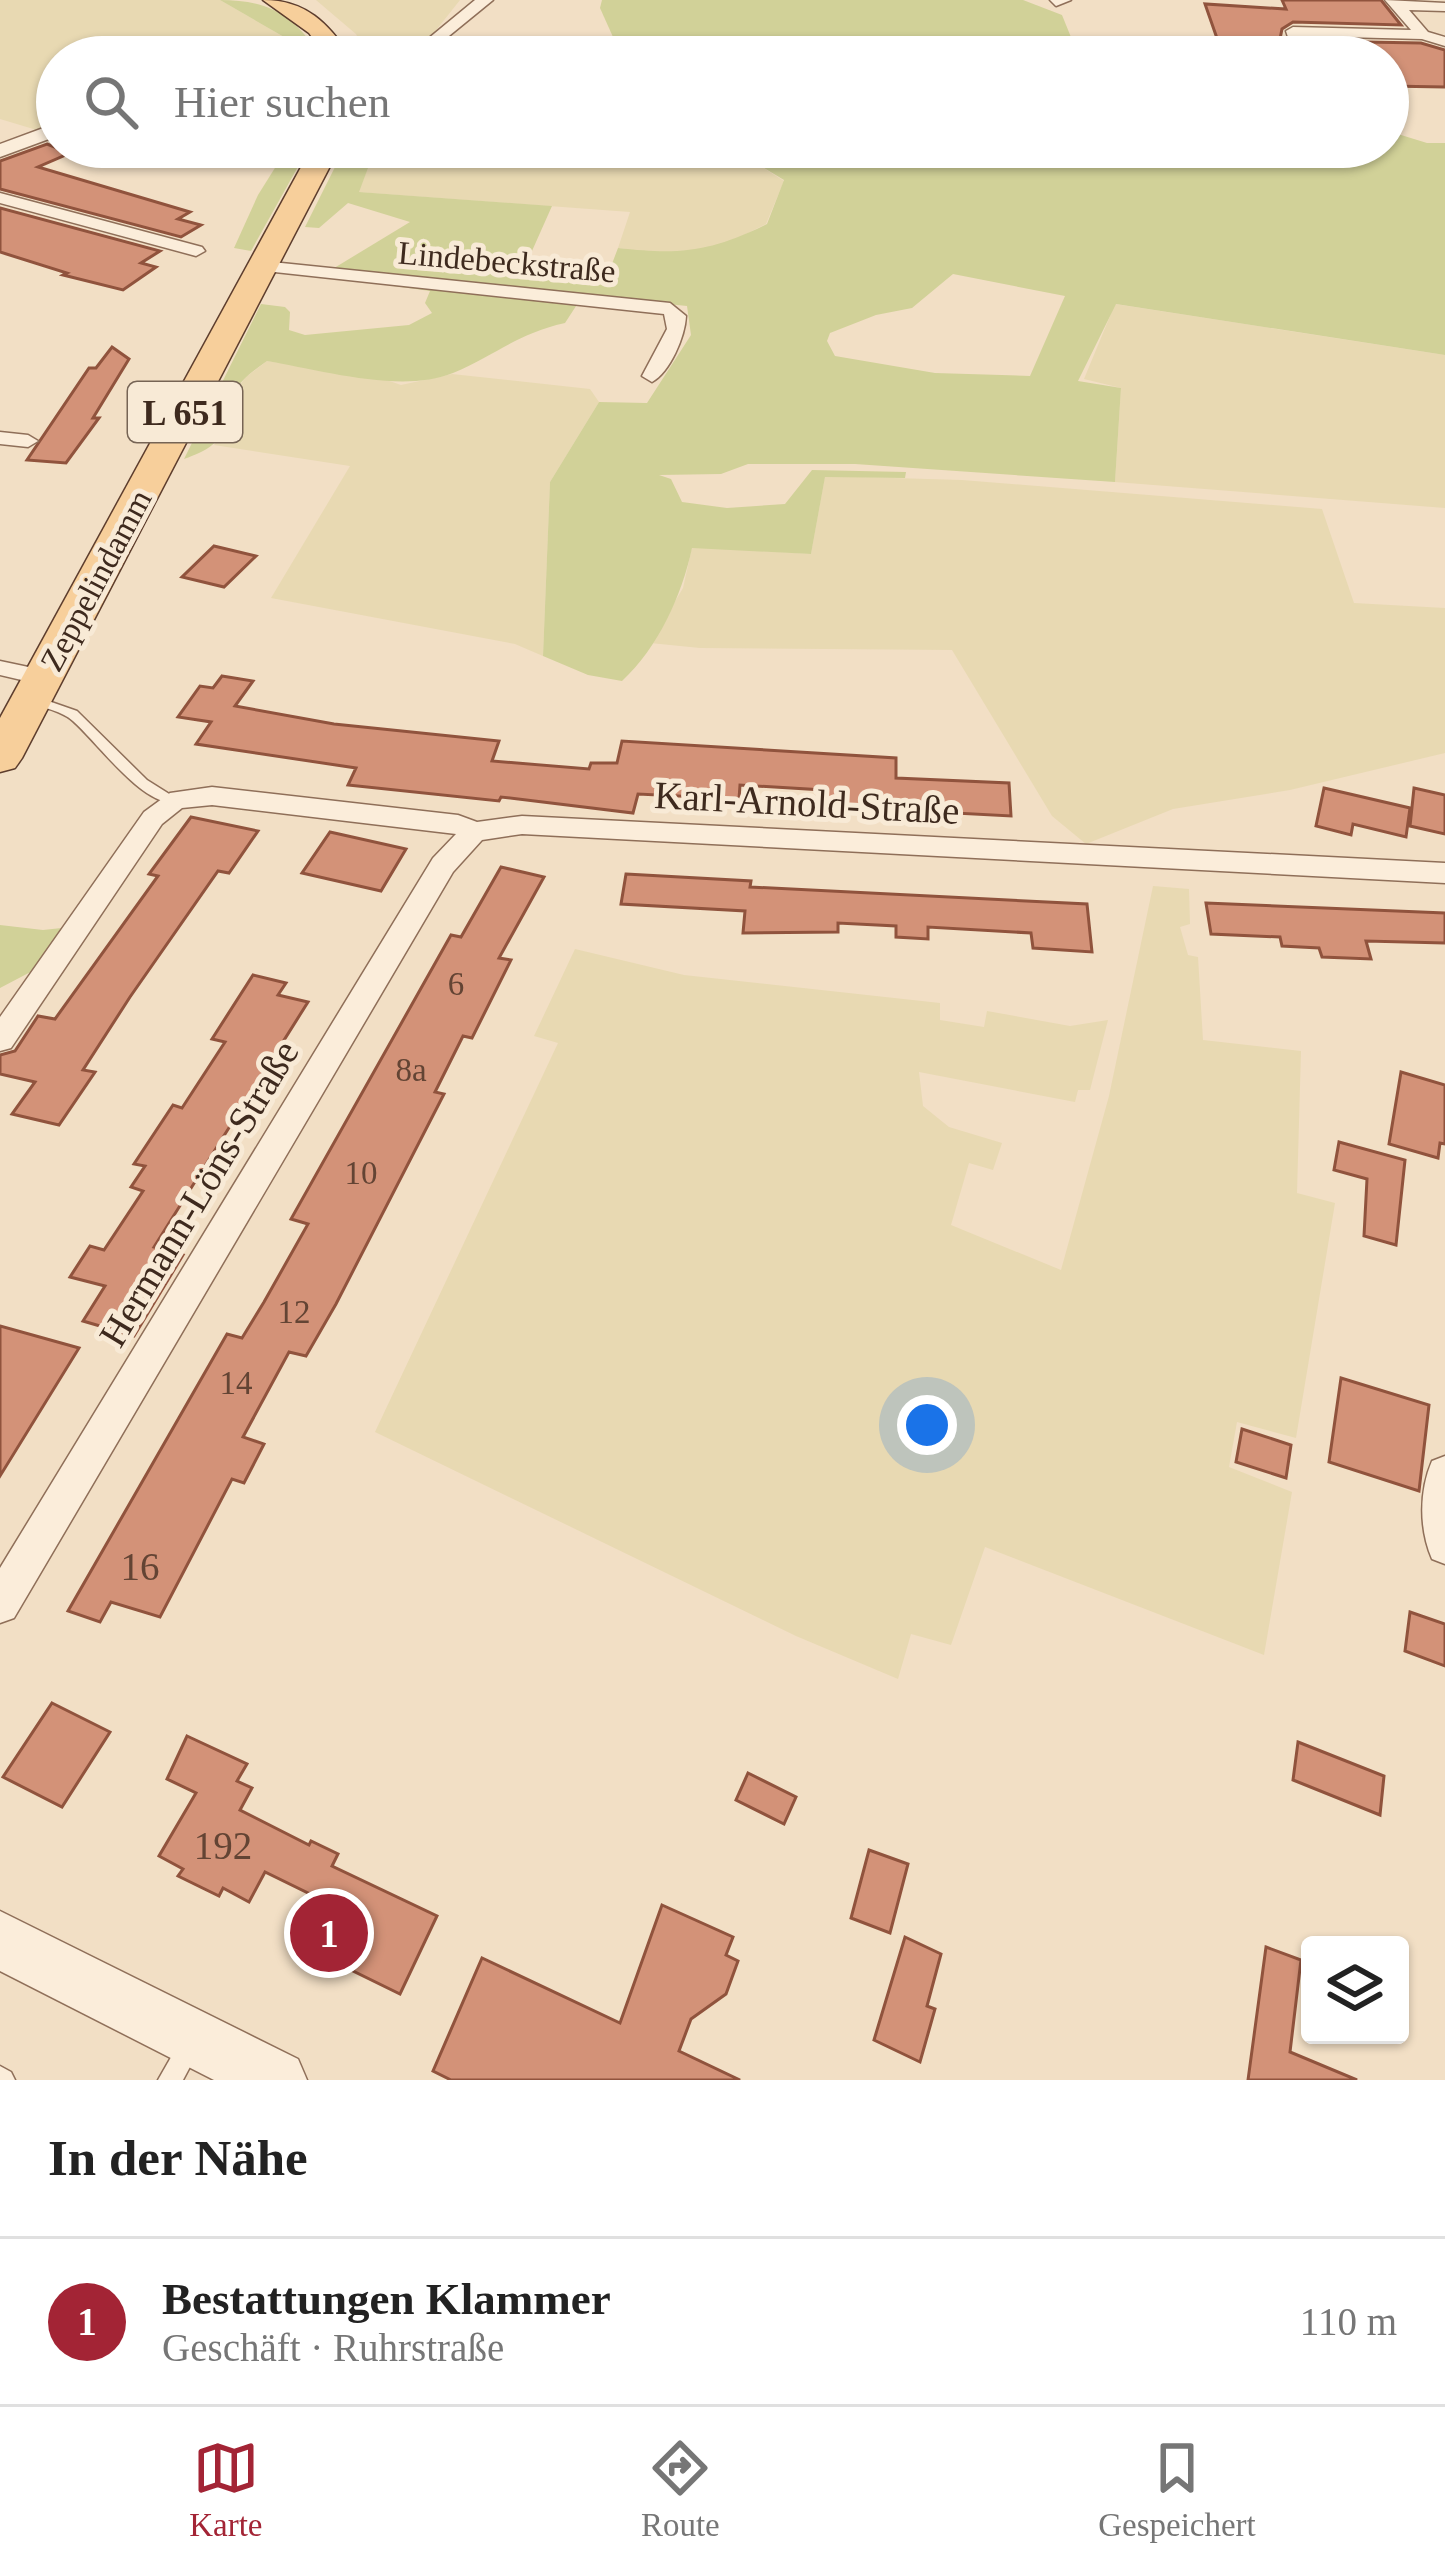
<!DOCTYPE html>
<html lang="de">
<meta charset="utf-8">
<style>
body{margin:0;font-family:Georgia,serif;background:#f2f2f2;color:#222}
.controls{position:absolute;right:36px;bottom:36px;display:grid;overflow:hidden;border-radius:12px;box-shadow:0 3px 9px #0004}
.controls button{width:108px;height:108px;display:grid;place-items:center;padding:0;border:0;border-bottom:3px solid #e0e0e0;background:#fff;color:#222;font:60px sans-serif}
.you{position:absolute;left:927px;top:1425px;width:42px;height:42px;margin:-30px;border:9px solid #fff;border-radius:50%;background:#1a73e8;box-shadow:0 0 0 18px #1a73e833}
.badge{display:grid;place-items:center;width:78px;height:78px;border-radius:50%;background:#a32435;color:#fff;font-size:39px;font-weight:700}
.pin{position:absolute;translate:-50% -50%;border:6px solid #fff;box-shadow:0 3px 12px #0006}
.list{margin:0;padding:0;list-style:none}
h2{display:flex;justify-content:space-between;align-items:center;height:156px;margin:0;padding:0 48px;font-size:51px}
h2 small{font-size:39px;font-weight:400;color:#767676}
.list li{display:grid;grid-template-columns:78px 1fr auto;gap:36px;align-items:center;box-sizing:border-box;height:168px;padding:0 48px;border-top:3px solid #e0e0e0}
.list b{display:block;font-size:45px;white-space:nowrap}
.list p{margin:0;font-size:39px;white-space:nowrap;color:#767676}
.list em{font-size:39px;font-style:normal;color:#767676}
.icon{flex:none;width:66px;height:66px;fill:none;stroke:currentColor;stroke-width:2;stroke-linecap:round;stroke-linejoin:round}
.map{position:relative;flex:none;width:1445px;height:2080px;overflow:hidden}
.search{position:absolute;background:#fff;box-shadow:0 3px 9px #0004;left:36px;right:36px;top:36px;height:132px;display:flex;align-items:center;gap:30px;box-sizing:border-box;padding:0 42px;border-radius:66px;color:#767676;font-size:45px}
.sheet{height:324px;background:#fff}
nav{display:flex;justify-content:space-around;align-items:center;box-sizing:border-box;height:168px;border-top:3px solid #e0e0e0;background:#fff;font-size:33px;color:#767676}
nav a{display:grid;justify-items:center;gap:6px}
nav .on{color:#a32435}
.map>svg:first-child{display:block}
</style>
<div class="map">
<svg width="1445" height="2080" viewBox="0 0 1445 2080">
<rect width="100%" height="100%" fill="#f2dfc5"/>
<g fill="#e8d9b2">
<path d="M 0,0 L 220,0 L 284,37 L 290,55 L 57,57 L 57,124 L 40,131 L 0,119 Z"/>
<path d="M 316,0 L 460,0 L 433,34 L 408,48 L 367,54 L 356,34 Z"/>
<path d="M 377,147 L 653,147 L 759,165 L 784,181 L 766,224 L 724,245 L 674,255 L 618,248 L 630,212 L 358,192 Z"/>
<path d="M 1115,304 L 1445,355 L 1445,508 L 1115,482 L 1121,388 L 1084,379 Z"/>
<path d="M 267,361 L 378,377 L 401,385 L 452,374 L 590,389 L 599,402 L 550,482 L 543,656 L 515,644 L 271,598 L 350,466 L 214,445 L 225,431 L 230,398 L 246,377 Z"/>
<path d="M 825,476 L 962,480 L 1322,509 L 1354,603 L 1445,608 L 1445,753 L 1290,790 L 1173,809 L 1086,844 L 1052,816 L 952,650 L 700,648 L 650,643 L 683,588 L 692,547 L 811,554 Z"/>
<path d="M 1153,886 L 1189,889 L 1190,924 L 1180,927 L 1188,955 L 1198,957 L 1203,1040 L 1301,1051 L 1297,1193 L 1335,1203 L 1296,1438 L 1237,1422 L 1229,1467 L 1292,1492 L 1264,1655 L 985,1547 L 951,1645 L 911,1634 L 898,1679 L 796,1636 L 375,1432 L 558,1043 L 534,1036 L 575,949 L 684,975 L 940,1003 L 940,1020 L 984,1027 L 987,1011 L 1070,1026 L 1108,1020 L 1090,1090 L 1078,1090 L 1075,1102 L 919,1072 L 923,1106 L 949,1127 L 1002,1143 L 993,1170 L 969,1163 L 951,1225 L 1061,1270 L 1109,1096 Z"/>
</g>
<g fill="#d1d198" fill-rule="evenodd">
<path d="M 220,0 C 267,0 294,14 319,55 L 290,55 L 284,37 Z"/>
<path d="M 602,0 L 1023,0 L 1062,15 L 1079,57 L 622,57 L 600,8 Z"/>
<path d="M 1388,131 L 1427,143 L 1445,143 L 1445,355 L 1116,304 L 1078,381 L 1121,388 L 1115,482 L 855,464 L 748,464 L 721,474 L 659,475 L 671,479 L 682,502 L 727,508 L 785,504 L 812,470 L 906,472 L 905,478 L 825,477 L 811,554 L 692,548 C 682,595 658,648 622,681 L 588,675 L 543,656 L 550,482 L 599,402 L 647,403 L 691,335 L 687,306 L 600,297 L 578,303 L 565,323 C 516,334 496,355 453,373 C 402,394 321,370 267,361 C 253,371 240,380 232,395 C 214,430 234,442 184,459 L 261,304 L 285,307 L 290,312 L 289,330 L 305,335 L 409,325 L 432,313 L 425,303 L 430,291 L 321,276 L 410,222 L 348,203 L 319,228 L 305,227 L 345,147 L 376,147 L 359,192 L 552,206 L 520,278 L 607,277 L 618,248 C 680,255 710,252 767,224 L 784,180 L 759,165 L 653,147 L 1388,147 ZM 953,274 L 1065,296 L 1030,376 L 935,373 L 835,356 L 827,341 L 830,333 L 876,315 L 912,308 Z"/>
<path d="M 288,147 L 309,147 L 251,251 L 234,248 L 258,195 Z"/>
<path d="M 0,925 L 43,930 L 71,927 L 40,967 L 0,988 Z"/>
</g>
<g fill="#d39278" stroke="#90533d" stroke-width="3">
<path d="M 1282,0 L 1381,0 L 1401,25 L 1293,22 L 1282,29 L 1278,49 L 1297,52 L 1308,41 L 1421,43 L 1445,50 L 1445,87 L 1388,86 L 1388,57 L 1271,56 L 1268,46 L 1219,44 L 1205,4 L 1286,9 Z"/>
<path d="M 47,144 L 70,153 L 38,167 L 190,212 L 178,219 L 201,225 L 181,237 L 0,189 L 0,161 Z"/>
<path d="M 0,208 L 160,251 L 141,263 L 156,267 L 123,290 L 63,275 L 67,273 L 0,252 Z"/>
<path d="M 112,347 L 129,359 L 93,418 L 99,418 L 66,463 L 27,460 L 89,368 L 96,368 Z"/>
<path d="M 214,546 L 256,556 L 224,587 L 182,577 Z"/>
<path d="M 222,676 L 253,681 L 235,706 L 334,724 L 499,741 L 492,761 L 589,769 L 591,763 L 617,763 L 622,741 L 896,758 L 896,778 L 1009,783 L 1011,816 L 822,806 L 823,790 L 740,785 L 739,799 L 638,794 L 633,813 L 501,797 L 499,801 L 348,785 L 356,768 L 196,744 L 211,722 L 178,717 L 200,686 L 213,688 Z"/>
<path d="M 1324,788 L 1410,808 L 1406,837 L 1353,824 L 1351,835 L 1316,826 Z"/>
<path d="M 1414,788 L 1445,795 L 1445,834 L 1410,826 Z"/>
<path d="M 191,817 L 258,831 L 229,873 L 218,871 L 130,997 L 83,1070 L 95,1072 L 59,1125 L 12,1114 L 35,1082 L 0,1074 L 0,1055 L 15,1051 L 38,1016 L 55,1019 L 158,876 L 149,874 Z"/>
<path d="M 330,832 L 406,849 L 381,891 L 302,873 Z"/>
<path d="M 501,867 L 544,877 L 499,958 L 511,960 L 472,1038 L 463,1036 L 435,1092 L 444,1094 L 336,1304 L 306,1356 L 289,1352 L 243,1437 L 264,1444 L 244,1483 L 232,1479 L 160,1617 L 111,1602 L 100,1622 L 68,1611 L 227,1334 L 242,1338 L 264,1302 L 308,1224 L 291,1219 L 451,935 L 461,937 Z"/>
<path d="M 626,874 L 751,881 L 750,887 L 1087,904 L 1092,952 L 1033,948 L 1031,933 L 928,927 L 928,939 L 896,937 L 896,926 L 838,923 L 838,932 L 743,933 L 745,911 L 621,904 Z"/>
<path d="M 1206,903 L 1445,913 L 1445,943 L 1366,941 L 1371,959 L 1322,957 L 1319,948 L 1282,946 L 1280,937 L 1211,934 Z"/>
<path d="M 253,975 L 286,983 L 278,995 L 308,1002 L 154,1247 L 183,1255 L 134,1336 L 83,1321 L 105,1286 L 70,1277 L 90,1246 L 104,1250 L 143,1191 L 131,1187 L 145,1166 L 134,1164 L 173,1105 L 182,1108 L 225,1042 L 212,1039 Z"/>
<path d="M 1401,1072 L 1445,1085 L 1445,1144 L 1440,1143 L 1438,1158 L 1389,1144 Z"/>
<path d="M 1339,1142 L 1405,1160 L 1396,1245 L 1364,1236 L 1367,1179 L 1334,1170 Z"/>
<path d="M 0,1326 L 79,1348 L 0,1476 Z"/>
<path d="M 1341,1378 L 1429,1405 L 1419,1491 L 1329,1462 Z"/>
<path d="M 1242,1429 L 1291,1445 L 1286,1478 L 1236,1462 Z"/>
<path d="M 1410,1612 L 1445,1624 L 1445,1666 L 1405,1651 Z"/>
<path d="M 52,1703 L 110,1732 L 62,1807 L 3,1777 Z"/>
<path d="M 187,1736 L 247,1764 L 237,1781 L 252,1788 L 240,1810 L 309,1845 L 311,1841 L 338,1854 L 332,1866 L 437,1916 L 400,1994 L 294,1942 L 316,1897 L 265,1872 L 249,1902 L 223,1888 L 219,1896 L 178,1876 L 183,1869 L 159,1856 L 196,1793 L 167,1779 Z"/>
<path d="M 1298,1742 L 1384,1776 L 1380,1815 L 1293,1780 Z"/>
<path d="M 748,1773 L 796,1797 L 784,1824 L 736,1800 Z"/>
<path d="M 869,1850 L 908,1864 L 890,1933 L 851,1918 Z"/>
<path d="M 662,1905 L 733,1937 L 726,1955 L 738,1961 L 726,1994 L 691,2019 L 679,2051 L 740,2080 L 451,2080 L 433,2071 L 482,1958 L 620,2023 Z"/>
<path d="M 905,1937 L 941,1954 L 927,2006 L 935,2009 L 920,2062 L 874,2040 Z"/>
<path d="M 1266,1947 L 1301,1960 L 1290,2052 L 1357,2080 L 1248,2080 Z"/>
</g>
<g fill="none" stroke-linecap="round" stroke-linejoin="round">
<g stroke="#8f6f59" stroke-width="3">
<g id="service">
<path d="M 34,696 L 77,711 L 147,780 L 174,797 L 176,800 L 174,803 C 140,803 98,743 73,721 C 62,711 44,708 30,703 L 28,700 Z"/>
<path d="M 190,2035 L 198,2038 L 201,2046 L 183,2080 L 158,2080 L 182,2038 Z"/>
<path d="M 0,2066 L 11,2072 L 15,2080 L 0,2080 Z"/>
</g>
</g>
<g stroke="#8f6f59" stroke-width="3">
<g id="minor">
<path d="M 475,0 L 493,0 L 433,49 L 361,57 L 423,43 Z"/>
<path d="M 1050,0 L 1071,0 L 1056,6 Z"/>
<path d="M 1385,0 L 1445,3 L 1445,11 L 1409,10 L 1428,32 L 1445,37 L 1445,46 L 1422,39 L 1302,36 L 1304,41 L 1294,49 L 1282,46 L 1289,40 L 1286,31 L 1293,27 L 1411,30 Z"/>
<path d="M 0,193 L 202,247 L 205,251 L 196,256 L 0,203 Z"/>
<path d="M 262,261 L 670,303 L 686,316 C 685,337 670,372 652,382 L 642,376 L 667,329 L 664,314 L 256,270 L 256,262 Z"/>
<path d="M 0,432 L 28,435 L 38,441 L 28,447 L 0,444 Z"/>
<path d="M 0,661 L 52,672 L 55,677 L 43,685 L 0,675 Z"/>
<path d="M 212,787 L 458,815 L 477,822 L 522,816 L 1445,863 L 1445,883 L 522,834 L 482,840 L 453,872 L 14,1618 L 0,1623 L 0,1568 L 433,858 L 456,834 L 212,805 L 182,808 L 162,824 L 11,1048 L 0,1051 L 0,1017 L 144,812 L 170,793 Z"/>
<path d="M 1445,1456 L 1445,1564 L 1432,1559 C 1419,1529 1419,1491 1432,1461 Z"/>
</g>
</g>
<g stroke="#8f6f59" stroke-width="3">
<g id="tertiary">
<path d="M 57,123 L 57,136 L 0,157 L 0,144 Z"/>
<path d="M 0,1911 L 298,2059 L 307,2080 L 214,2080 L 0,1971 Z"/>
</g>
</g>
<g stroke="#5d3d2d" stroke-width="3">
<g id="primary">
<path d="M 263,0 C 306,0 328,23 351,57 L 326,57 L 309,33 Z"/>
<path d="M 312,147 L 340,147 L 22,758 L 15,768 L 0,772 L 0,718 Z"/>
</g>
</g>
<use href="#service" fill="#fbedda" fill-rule="evenodd"/>
<use href="#minor" fill="#fbedda" fill-rule="evenodd"/>
<use href="#tertiary" fill="#fbedda" fill-rule="evenodd"/>
<use href="#primary" fill="#f7cf9b" fill-rule="evenodd"/>
</g>
<g text-anchor="middle" stroke-width="10" stroke-linejoin="round" paint-order="stroke">
<g font-size="33" fill="#3e2a1e" stroke="#f8ead6">
<text transform="translate(507 261) rotate(5)" y="12">Lindebeckstraße</text>
<text transform="translate(95 580) rotate(-62)" y="12">Zeppelindamm</text>
</g>
<g font-size="33" fill="#634434">
<text x="456" y="995">6</text>
<text x="411" y="1081">8a</text>
<text x="361" y="1184">10</text>
<text x="294" y="1323">12</text>
<text x="236" y="1394">14</text>
</g>
<rect fill="#f8ead6" stroke="#766455" stroke-width="3" x="128" y="382" width="114" height="60" rx="9"/>
<g font-size="36" font-weight="bold" fill="#3e2a1e">
<text x="185" y="425">L 651</text>
</g>
<g font-size="39" fill="#3e2a1e" stroke="#f8ead6">
<text transform="translate(807 802) rotate(3)" y="14">Karl-Arnold-Straße</text>
<text transform="translate(198 1193) rotate(-59)" y="14">Hermann-Löns-Straße</text>
</g>
<g font-size="39" fill="#634434">
<text x="140" y="1580">16</text>
<text x="223" y="1859">192</text>
</g>
</g>
</svg>
<div class="controls">
<button><svg class="icon" aria-label="layers" viewBox="0 0 24 24"><path d="M12 4l9 5-9 5-9-5zM3 14l9 5 9-5"/></svg></button>
</div>
<div class="you"></div>
<div class="pin badge" style="left:329px;top:1933px">1</div>
<div class="search"><svg class="icon" aria-label="search" viewBox="0 0 24 24"><circle cx="10" cy="10" r="6"/><path d="M15 15l6 6"/></svg>Hier suchen</div>
</div>
<section class="sheet">
<h2>In der Nähe<small></small></h2>
<ul class="list">
<li><span class="badge">1</span><div><b>Bestattungen Klammer</b><p>Geschäft · Ruhrstraße</p></div><em>110 m</em></li>
</ul>
</section>
<nav>
<a class="on"><svg class="icon" aria-label="map" viewBox="0 0 24 24"><path d="M3 6l6-2 6 2 6-2v14l-6 2-6-2-6 2zM9 4v14M15 6v14"/></svg>Karte</a>
<a><svg class="icon" aria-label="directions" viewBox="0 0 24 24"><path d="M12 3l9 9-9 9-9-9zM9 14v-3h6M13 9l2 2-2 2"/></svg>Route</a>
<a><svg class="icon" aria-label="saved" viewBox="0 0 24 24"><path d="M7 4h10v16l-5-4-5 4z"/></svg>Gespeichert</a>
</nav>
